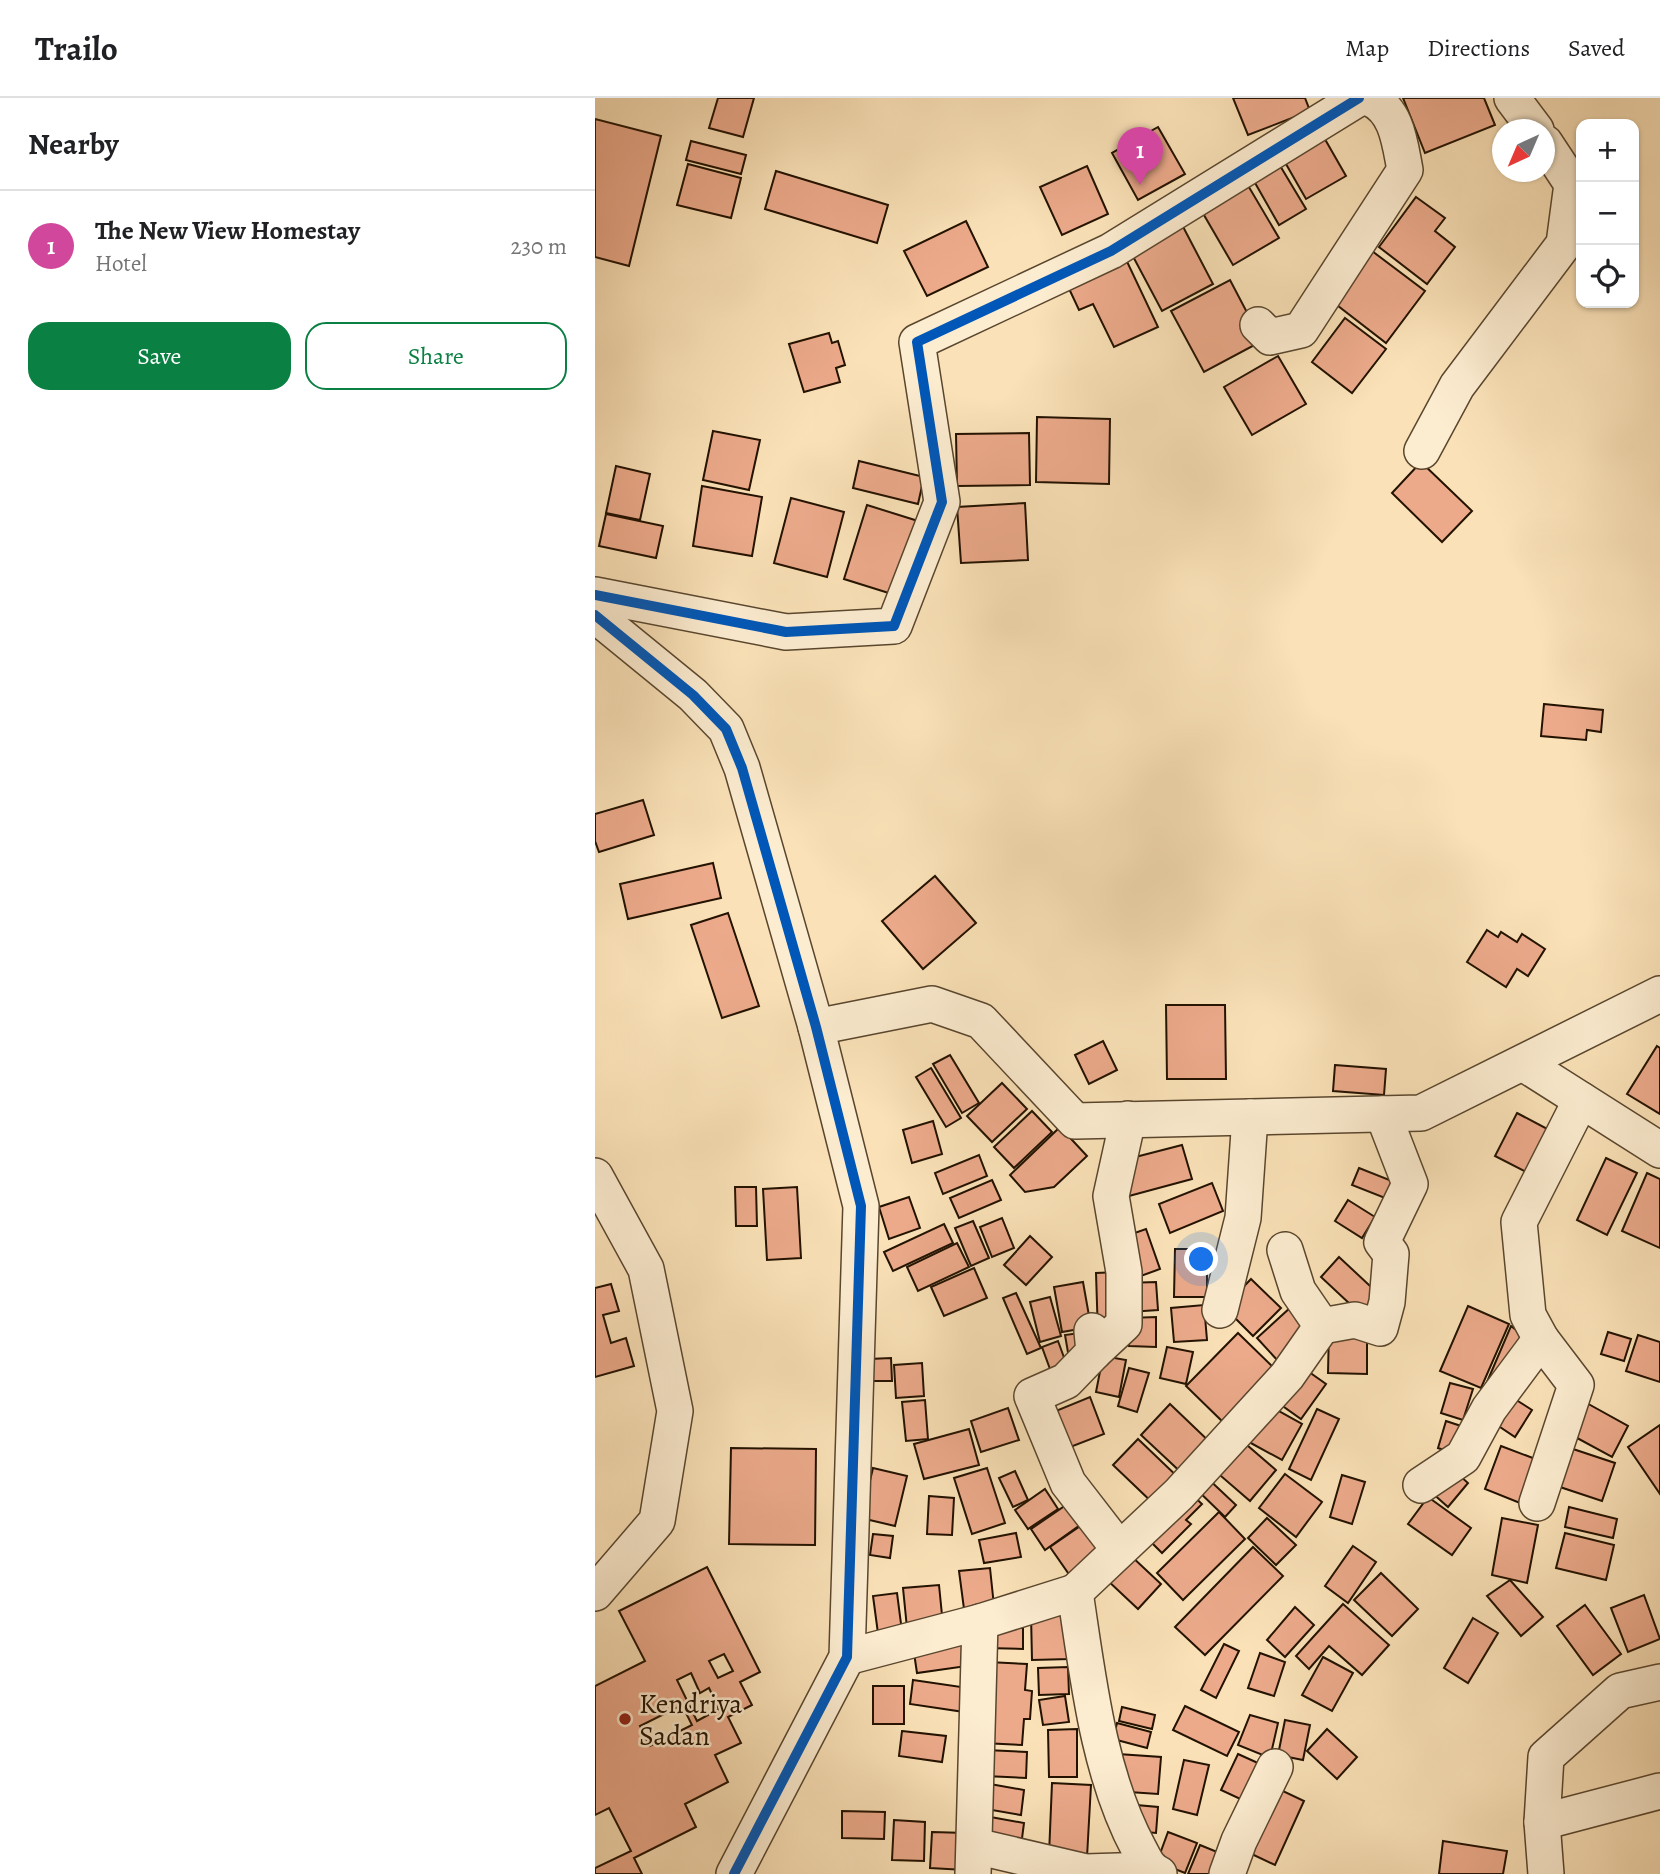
<!DOCTYPE html>
<meta charset="utf-8">
<style>
body{margin:0;font-family:Alegreya,serif;background:#f2f2f2;color:#202124}
.controls{position:absolute;right:21px;top:21px;display:grid;overflow:hidden;border-radius:14px;box-shadow:0 2px 5px #0004}
.controls button{width:63px;height:63px;display:grid;place-items:center;padding:0;border:0;border-bottom:2px solid #e0e0e0;background:#fff;color:#202124;font:35px sans-serif}
.compass{position:absolute;left:897px;top:21px;width:63px;height:63px;border-radius:50%;background:#fff;box-shadow:0 2px 5px #0004;rotate:224deg}
.you{position:absolute;left:607px;top:1162px;width:24px;height:24px;margin:-18px;border:5px solid #fff;border-radius:50%;background:#1a73e8;box-shadow:0 0 0 10px #1a73e833}
.badge{display:grid;place-items:center;width:46px;height:46px;border-radius:50%;background:#0b8043;color:#fff;font-size:23px;font-weight:700}
.pin{position:absolute;translate:-50% -58px;filter:drop-shadow(0 2px 4px #0008)}
.pin::after{content:'';position:absolute;top:37px;width:24px;height:21px;background:inherit;clip-path:polygon(0 0,100% 0,50% 100%)}
.list{margin:0;padding:0;list-style:none}
h2{display:flex;justify-content:space-between;align-items:center;height:91px;margin:0;padding:0 28px;font-size:30px}
h2 small{font-size:23px;font-weight:400;color:#757577}
.list li{display:grid;grid-template-columns:46px 1fr auto;gap:21px;align-items:center;box-sizing:border-box;height:112px;padding:0 28px;border-top:2px solid #e0e0e0}
.list b{display:block;font-size:26px;white-space:nowrap}
.list p{margin:0;font-size:23px;white-space:nowrap;color:#757577}
.list em{font-size:23px;font-style:normal;color:#757577}
.actions{display:flex;gap:14px;padding:21px 28px}
.actions a{flex:1;padding:16px 0;border:2px solid #0b8043;border-radius:21px;text-align:center;font-size:24px;color:#0b8043}
.actions .main{background:#0b8043;color:#fff}
.icon{flex:none;width:38px;height:38px;fill:none;stroke:currentColor;stroke-width:2;stroke-linecap:round;stroke-linejoin:round}
.map{position:relative;flex:none;width:1065px;height:1776px;overflow:hidden}
header{display:flex;align-items:center;gap:42px;box-sizing:border-box;height:98px;padding:0 35px;background:#fff;border-bottom:2px solid #e0e0e0}
header strong{font-size:33px}
nav{display:flex;gap:38px;margin-inline-start:auto;font-size:24px}
main{display:flex}
aside{flex:1;background:#fff}
.map>svg:first-child{display:block}
</style>
<header>
<strong>Trailo</strong>
<nav><a>Map</a><a>Directions</a><a>Saved</a></nav>
</header>
<main>
<aside>
<h2>Nearby<small></small></h2>
<ul class="list">
<li><span class="badge" style="background:#d1479c">1</span><div><b>The New View Homestay</b><p>Hotel</p></div><em>230 m</em></li>
</ul>
<div class="actions"><a class="main">Save</a><a>Share</a></div>
</aside>
<div class="map">
<svg width="1065" height="1776" viewBox="0 0 1065 1776">
<rect width="100%" height="100%" fill="#fae1b7"/>
<filter id="stains"><feTurbulence type="fractalNoise" baseFrequency=".00286" numOctaves="4"/><feColorMatrix values="0 0 0 0 .2 0 0 0 0 .09 0 0 0 0 .02 0 0 0 .5 -.17"/></filter>
<radialGradient id="worn" r=".72"><stop offset=".6" stop-color="#630" stop-opacity="0"/><stop offset="1" stop-color="#630" stop-opacity=".3"/></radialGradient>
<g fill="#ecaa8b" stroke="#231200" stroke-width="2" fill-rule="evenodd">
<path d="M 123,0 L 159,0 L 148,39 L 114,30 Z"/>
<path d="M 638,0 L 710,0 L 715,13 L 653,37 Z"/>
<path d="M 808,0 L 889,0 L 900,27 L 830,55 Z"/>
<path d="M 0,21 L 66,38 L 34,168 L 0,159 Z"/>
<path d="M 563,29 L 590,76 L 543,102 L 517,55 Z"/>
<path d="M 727,36 L 751,78 L 711,101 L 687,59 Z"/>
<path d="M 96,43 L 151,57 L 146,76 L 91,62 Z"/>
<path d="M 681,61 L 711,111 L 684,127 L 655,76 Z"/>
<path d="M 93,66 L 146,80 L 136,120 L 82,107 Z"/>
<path d="M 492,68 L 513,116 L 467,137 L 445,89 Z"/>
<path d="M 181,73 L 293,107 L 282,145 L 170,111 Z"/>
<path d="M 648,79 L 684,140 L 638,167 L 602,105 Z"/>
<path d="M 821,99 L 850,120 L 840,133 L 860,149 L 832,186 L 784,149 Z"/>
<path d="M 584,121 L 618,186 L 567,213 L 533,149 Z"/>
<path d="M 371,123 L 393,169 L 332,198 L 309,153 Z"/>
<path d="M 527,153 L 563,229 L 519,249 L 498,206 L 484,212 L 469,180 Z"/>
<path d="M 777,153 L 830,193 L 791,245 L 738,204 Z"/>
<path d="M 635,182 L 667,243 L 609,274 L 576,213 Z"/>
<path d="M 750,220 L 791,251 L 757,295 L 717,264 Z"/>
<path d="M 234,235 L 237,245 L 243,243 L 250,267 L 241,270 L 245,284 L 209,294 L 194,246 Z"/>
<path d="M 683,258 L 711,306 L 657,337 L 629,289 Z"/>
<path d="M 442,319 L 515,321 L 514,386 L 441,384 Z"/>
<path d="M 118,333 L 165,342 L 154,392 L 108,382 Z"/>
<path d="M 434,335 L 435,387 L 362,388 L 361,336 Z"/>
<path d="M 264,363 L 329,379 L 323,406 L 258,390 Z"/>
<path d="M 826,364 L 877,413 L 847,444 L 797,395 Z"/>
<path d="M 21,368 L 55,376 L 45,422 L 11,415 Z"/>
<path d="M 107,388 L 167,399 L 157,458 L 98,448 Z"/>
<path d="M 196,400 L 249,414 L 232,479 L 179,465 Z"/>
<path d="M 430,405 L 433,462 L 366,465 L 362,409 Z"/>
<path d="M 272,407 L 323,423 L 300,497 L 249,481 Z"/>
<path d="M 11,416 L 68,428 L 61,460 L 4,448 Z"/>
<path d="M 949,606 L 1008,612 L 1006,634 L 992,632 L 991,642 L 946,638 Z"/>
<path d="M 48,702 L 59,737 L 4,754 L 0,743 L 0,716 Z"/>
<path d="M 118,765 L 126,800 L 33,821 L 25,786 Z"/>
<path d="M 340,778 L 381,825 L 328,871 L 287,823 Z"/>
<path d="M 133,815 L 164,908 L 127,920 L 96,827 Z"/>
<path d="M 892,832 L 903,839 L 906,834 L 922,844 L 927,836 L 950,851 L 933,878 L 922,871 L 911,889 L 872,864 Z"/>
<path d="M 571,907 L 630,907 L 631,981 L 572,981 Z"/>
<path d="M 508,943 L 522,972 L 494,986 L 480,957 Z"/>
<path d="M 1062,948 L 1065,950 L 1065,1016 L 1032,996 Z"/>
<path d="M 355,957 L 384,1005 L 367,1015 L 338,966 Z"/>
<path d="M 740,967 L 791,971 L 789,997 L 738,993 Z"/>
<path d="M 336,970 L 366,1020 L 351,1029 L 321,979 Z"/>
<path d="M 407,985 L 432,1011 L 397,1044 L 372,1018 Z"/>
<path d="M 437,1013 L 457,1034 L 419,1070 L 399,1049 Z"/>
<path d="M 922,1015 L 958,1034 L 937,1077 L 900,1058 Z"/>
<path d="M 338,1023 L 347,1056 L 317,1065 L 308,1032 Z"/>
<path d="M 465,1029 L 492,1058 L 459,1089 L 430,1094 L 415,1077 Z"/>
<path d="M 587,1047 L 597,1081 L 534,1098 L 525,1063 Z"/>
<path d="M 384,1057 L 392,1078 L 348,1096 L 340,1075 Z"/>
<path d="M 1011,1060 L 1042,1075 L 1012,1137 L 982,1122 Z"/>
<path d="M 764,1070 L 797,1083 L 790,1100 L 757,1087 Z"/>
<path d="M 1052,1075 L 1065,1081 L 1065,1150 L 1027,1133 Z"/>
<path d="M 397,1082 L 406,1102 L 364,1120 L 355,1100 Z"/>
<path d="M 617,1085 L 628,1113 L 575,1135 L 564,1106 Z"/>
<path d="M 140,1089 L 161,1089 L 162,1128 L 141,1128 Z"/>
<path d="M 202,1089 L 206,1160 L 172,1162 L 168,1091 Z"/>
<path d="M 314,1099 L 325,1130 L 294,1141 L 284,1109 Z"/>
<path d="M 753,1102 L 780,1119 L 767,1140 L 740,1123 Z"/>
<path d="M 407,1120 L 419,1150 L 397,1159 L 385,1129 Z"/>
<path d="M 378,1123 L 394,1160 L 376,1168 L 360,1130 Z"/>
<path d="M 349,1126 L 358,1145 L 298,1173 L 289,1154 Z"/>
<path d="M 551,1131 L 565,1171 L 543,1179 L 528,1139 Z"/>
<path d="M 435,1138 L 457,1159 L 431,1187 L 409,1167 Z"/>
<path d="M 362,1145 L 374,1169 L 323,1193 L 312,1169 Z"/>
<path d="M 580,1151 L 612,1151 L 612,1199 L 579,1199 Z"/>
<path d="M 744,1159 L 789,1201 L 771,1221 L 726,1179 Z"/>
<path d="M 379,1170 L 392,1200 L 349,1218 L 336,1189 Z"/>
<path d="M 524,1174 L 521,1233 L 503,1237 L 501,1175 Z"/>
<path d="M 656,1181 L 686,1210 L 658,1238 L 629,1209 Z"/>
<path d="M 488,1184 L 496,1229 L 467,1234 L 459,1189 Z"/>
<path d="M 561,1184 L 563,1212 L 534,1214 L 531,1185 Z"/>
<path d="M 16,1186 L 24,1213 L 8,1217 L 16,1245 L 31,1240 L 39,1268 L 0,1279 L 0,1190 Z"/>
<path d="M 421,1195 L 446,1250 L 432,1256 L 408,1200 Z"/>
<path d="M 455,1199 L 466,1238 L 445,1244 L 435,1204 Z"/>
<path d="M 609,1207 L 612,1242 L 579,1244 L 576,1210 Z"/>
<path d="M 873,1208 L 914,1226 L 886,1290 L 845,1273 Z"/>
<path d="M 696,1209 L 718,1233 L 684,1264 L 662,1240 Z"/>
<path d="M 561,1219 L 561,1249 L 534,1248 L 534,1220 Z"/>
<path d="M 916,1228 L 935,1243 L 889,1291 Z"/>
<path d="M 734,1231 L 772,1231 L 772,1276 L 733,1275 Z"/>
<path d="M 492,1234 L 475,1266 L 470,1237 Z"/>
<path d="M 1013,1234 L 1036,1241 L 1029,1263 L 1006,1256 Z"/>
<path d="M 643,1235 L 683,1274 L 631,1327 L 591,1288 Z"/>
<path d="M 1043,1237 L 1065,1244 L 1065,1284 L 1031,1273 Z"/>
<path d="M 463,1243 L 475,1276 L 459,1282 L 447,1249 Z"/>
<path d="M 572,1249 L 598,1254 L 591,1286 L 565,1280 Z"/>
<path d="M 508,1258 L 531,1262 L 524,1299 L 501,1294 Z"/>
<path d="M 296,1260 L 297,1283 L 274,1283 L 274,1261 Z"/>
<path d="M 327,1265 L 329,1298 L 301,1300 L 299,1267 Z"/>
<path d="M 707,1269 L 731,1286 L 706,1321 L 682,1304 Z"/>
<path d="M 534,1270 L 554,1275 L 542,1314 L 523,1308 Z"/>
<path d="M 855,1285 L 878,1291 L 868,1322 L 846,1315 Z"/>
<path d="M 915,1298 L 937,1312 L 920,1339 L 899,1325 Z"/>
<path d="M 495,1299 L 509,1336 L 465,1353 L 451,1317 Z"/>
<path d="M 330,1302 L 333,1341 L 311,1343 L 307,1304 Z"/>
<path d="M 988,1303 L 1033,1328 L 1017,1359 L 971,1334 Z"/>
<path d="M 575,1306 L 620,1349 L 591,1379 L 546,1337 Z"/>
<path d="M 675,1308 L 707,1326 L 687,1362 L 654,1344 Z"/>
<path d="M 413,1310 L 424,1342 L 386,1354 L 376,1323 Z"/>
<path d="M 722,1311 L 744,1321 L 716,1382 L 694,1371 Z"/>
<path d="M 851,1323 L 872,1330 L 863,1357 L 843,1350 Z"/>
<path d="M 1065,1327 L 1065,1396 L 1033,1349 Z"/>
<path d="M 374,1331 L 384,1367 L 329,1381 L 319,1346 Z"/>
<path d="M 543,1341 L 587,1383 L 562,1409 L 518,1367 Z"/>
<path d="M 645,1341 L 681,1372 L 655,1403 L 619,1372 Z"/>
<path d="M 906,1348 L 951,1365 L 935,1409 L 890,1391 Z"/>
<path d="M 969,1348 L 1020,1365 L 1007,1403 L 956,1386 Z"/>
<path d="M 136,1350 L 221,1351 L 220,1447 L 134,1446 Z"/>
<path d="M 278,1370 L 312,1378 L 300,1428 L 266,1420 Z"/>
<path d="M 392,1370 L 410,1425 L 377,1436 L 359,1380 Z"/>
<path d="M 856,1370 L 873,1385 L 853,1409 L 836,1394 Z"/>
<path d="M 420,1373 L 433,1402 L 418,1409 L 404,1380 Z"/>
<path d="M 608,1376 L 641,1407 L 630,1419 L 597,1387 Z"/>
<path d="M 690,1376 L 727,1404 L 701,1439 L 664,1410 Z"/>
<path d="M 747,1377 L 770,1384 L 757,1426 L 735,1419 Z"/>
<path d="M 450,1391 L 463,1411 L 433,1431 L 420,1412 Z"/>
<path d="M 596,1396 L 607,1406 L 591,1422 L 596,1426 L 567,1455 L 548,1436 Z"/>
<path d="M 334,1398 L 359,1400 L 357,1437 L 332,1436 Z"/>
<path d="M 833,1399 L 876,1430 L 857,1457 L 813,1426 Z"/>
<path d="M 474,1405 L 488,1425 L 450,1452 L 436,1431 Z"/>
<path d="M 974,1409 L 1022,1421 L 1018,1440 L 970,1429 Z"/>
<path d="M 624,1414 L 650,1441 L 588,1502 L 562,1475 Z"/>
<path d="M 672,1420 L 701,1447 L 681,1467 L 653,1440 Z"/>
<path d="M 907,1420 L 943,1427 L 932,1485 L 897,1477 Z"/>
<path d="M 491,1424 L 514,1457 L 478,1482 L 455,1449 Z"/>
<path d="M 421,1435 L 426,1459 L 389,1465 L 384,1442 Z"/>
<path d="M 970,1435 L 1019,1447 L 1011,1482 L 961,1470 Z"/>
<path d="M 278,1436 L 298,1438 L 295,1460 L 275,1457 Z"/>
<path d="M 758,1448 L 781,1464 L 753,1505 L 730,1488 Z"/>
<path d="M 658,1449 L 688,1478 L 610,1557 L 580,1529 Z"/>
<path d="M 534,1456 L 566,1486 L 543,1511 L 511,1481 Z"/>
<path d="M 112,1469 L 165,1574 L 145,1584 L 157,1607 L 133,1619 L 146,1645 L 120,1657 L 133,1684 L 90,1706 L 101,1729 L 39,1760 L 47,1776 L 0,1776 L 0,1770 L 36,1753 L 14,1710 L 0,1717 L 0,1588 L 50,1563 L 24,1513 ZM 129,1556 L 138,1573 L 123,1580 L 114,1563 ZM 96,1575 L 105,1595 L 114,1590 L 124,1611 L 102,1623 L 82,1582 ZM 87,1607 L 97,1627 L 55,1648 L 45,1628 Z"/>
<path d="M 395,1470 L 399,1508 L 369,1511 L 364,1473 Z"/>
<path d="M 786,1475 L 823,1511 L 797,1538 L 759,1502 Z"/>
<path d="M 915,1482 L 948,1519 L 926,1538 L 892,1498 Z"/>
<path d="M 344,1487 L 348,1527 L 312,1530 L 308,1490 Z"/>
<path d="M 302,1495 L 308,1541 L 284,1543 L 278,1498 Z"/>
<path d="M 1049,1497 L 1065,1541 L 1033,1554 L 1016,1510 Z"/>
<path d="M 748,1506 L 794,1547 L 767,1577 L 734,1548 L 714,1571 L 701,1558 Z"/>
<path d="M 990,1507 L 1026,1556 L 998,1577 L 962,1528 Z"/>
<path d="M 700,1509 L 719,1527 L 690,1559 L 672,1542 Z"/>
<path d="M 474,1516 L 475,1561 L 437,1562 L 436,1517 Z"/>
<path d="M 878,1520 L 903,1535 L 873,1585 L 849,1570 Z"/>
<path d="M 390,1530 L 428,1530 L 428,1551 L 391,1550 Z"/>
<path d="M 375,1540 L 379,1567 L 322,1575 L 318,1548 Z"/>
<path d="M 629,1546 L 644,1553 L 621,1600 L 606,1592 Z"/>
<path d="M 665,1555 L 690,1564 L 679,1598 L 653,1590 Z"/>
<path d="M 728,1559 L 758,1575 L 737,1613 L 707,1597 Z"/>
<path d="M 393,1564 L 432,1566 L 430,1592 L 437,1593 L 435,1621 L 429,1621 L 427,1647 L 388,1645 Z"/>
<path d="M 473,1569 L 474,1596 L 444,1597 L 443,1570 Z"/>
<path d="M 318,1582 L 380,1591 L 376,1615 L 315,1606 Z"/>
<rect x="278" y="1588" width="31" height="38"/>
<path d="M 470,1598 L 474,1624 L 448,1627 L 444,1602 Z"/>
<path d="M 590,1608 L 644,1634 L 632,1658 L 578,1632 Z"/>
<path d="M 527,1609 L 560,1617 L 557,1631 L 524,1623 Z"/>
<path d="M 655,1617 L 683,1625 L 675,1660 L 643,1647 Z"/>
<path d="M 690,1622 L 715,1627 L 708,1662 L 683,1657 Z"/>
<path d="M 522,1625 L 556,1634 L 552,1650 L 518,1641 Z"/>
<path d="M 482,1631 L 482,1679 L 454,1679 L 453,1632 Z"/>
<path d="M 732,1631 L 762,1659 L 742,1681 L 712,1653 Z"/>
<path d="M 307,1633 L 351,1638 L 347,1664 L 304,1658 Z"/>
<path d="M 391,1652 L 432,1654 L 431,1680 L 390,1678 Z"/>
<path d="M 523,1656 L 566,1659 L 563,1696 L 534,1694 Z"/>
<path d="M 643,1656 L 674,1670 L 656,1706 L 626,1692 Z"/>
<path d="M 589,1662 L 614,1667 L 602,1717 L 578,1711 Z"/>
<path d="M 457,1685 L 496,1687 L 492,1759 L 454,1757 Z"/>
<path d="M 395,1686 L 429,1692 L 426,1717 L 391,1711 Z"/>
<path d="M 675,1687 L 709,1703 L 680,1767 L 646,1751 Z"/>
<path d="M 530,1706 L 563,1709 L 561,1735 L 540,1733 Z"/>
<path d="M 247,1713 L 290,1714 L 289,1741 L 247,1740 Z"/>
<path d="M 390,1718 L 429,1725 L 426,1748 L 386,1742 Z"/>
<path d="M 299,1722 L 330,1724 L 329,1763 L 297,1762 Z"/>
<path d="M 337,1734 L 371,1735 L 370,1772 L 335,1770 Z"/>
<path d="M 573,1734 L 602,1745 L 590,1775 L 562,1764 Z"/>
<path d="M 848,1743 L 912,1753 L 908,1776 L 844,1776 Z"/>
<path d="M 605,1747 L 632,1758 L 624,1776 L 593,1776 Z"/>
</g>
<g fill="none" stroke-linecap="round" stroke-linejoin="round">
<g stroke="#59462e" stroke-width="38">
<g id="minor">
<path d="M 917,0 L 941,32"/>
<path d="M 663,227 L 675,239 L 706,232 L 810,72 C 805,46 802,11 774,0"/>
<path d="M 827,353 L 862,288 L 969,146 L 977,86 L 950,45"/>
<path d="M 0,497 L 191,534 L 299,528 L 347,404 L 322,244 L 516,153 L 764,0"/>
<path d="M 0,517 L 98,597 L 131,631 L 147,670 L 221,929 L 266,1108 L 252,1559 L 139,1776"/>
<path d="M 221,929 L 337,906 L 386,923 L 480,1023 L 826,1015 L 1065,896"/>
<path d="M 928,965 L 1065,1052"/>
<path d="M 0,1078 L 51,1171 L 80,1313 L 62,1423 L 0,1495"/>
<path d="M 690,1152 L 703,1193 L 727,1228"/>
<path d="M 625,1212 L 648,1120 L 655,1019"/>
<path d="M 497,1233 L 499,1254 L 471,1283 L 437,1298 L 473,1385 L 524,1451"/>
<path d="M 499,1254 L 529,1226 L 529,1174 L 516,1098 L 533,1021"/>
<path d="M 826,1387 L 868,1359 L 894,1311 L 946,1241"/>
<path d="M 942,1405 L 981,1287 L 946,1241 L 933,1217 L 924,1124 L 986,1002"/>
<path d="M 480,1494 L 584,1396 L 692,1278 L 727,1228 L 760,1222 L 785,1230 L 792,1204 L 796,1156 L 787,1144 L 815,1086 L 788,1016"/>
<path d="M 252,1559 L 385,1524 L 480,1494 C 493,1579 503,1675 544,1751 C 550,1762 553,1771 564,1776"/>
<path d="M 947,1724 L 1065,1693"/>
<path d="M 380,1748 L 491,1774 L 555,1772"/>
<path d="M 378,1776 L 385,1524"/>
<path d="M 632,1776 L 644,1743 L 680,1669"/>
<path d="M 951,1776 L 947,1724 L 951,1659 L 1025,1593 L 1065,1584"/>
</g>
</g>
<use href="#minor" stroke="#fcecd0" stroke-width="35"/>
<g stroke="#fcecd0" stroke-width="15">
<g id="cycleway">
<path d="M 0,497 L 191,534 L 299,528 L 347,404 L 322,244 L 516,153 L 764,0"/>
<path d="M 0,517 L 98,597 L 131,631 L 147,670 L 221,929 L 266,1108 L 252,1559 L 139,1776"/>
</g>
</g>
<use href="#cycleway" stroke="#0057b8" stroke-width="10"/>
</g>
<circle fill="#8f2418" stroke="#fcecd0" stroke-width="2.5" cx="30" cy="1621" r="7"/>
<g text-anchor="middle" stroke-width="5" stroke-linejoin="round" paint-order="stroke">
<g font-size="28" fill="#231200" stroke="#fcecd0" text-anchor="start">
<text x="44" y="1615">Kendriya<tspan x="44" dy="32">Sadan</tspan></text>
</g>
</g>
<rect width="100%" height="100%" filter="url(#stains)"/>
<rect width="100%" height="100%" fill="url(#worn)"/>
</svg>
<div class="controls">
<button>+</button>
<button>−</button>
<button><svg class="icon" aria-label="locate" viewBox="0 0 24 24"><circle cx="12" cy="12" r="6"/><path d="M12 2v4M12 18v4M2 12h4M18 12h4"/></svg></button>
</div>
<svg class="compass" viewBox="-18 -18 36 36"><path d="M0-13l5 13h-10z" fill="#e53935"/><path d="M0 13l5-13h-10z" fill="#757577"/></svg>
<div class="you"></div>
<div class="pin badge" style="left:545px;top:87px;background:#d1479c">1</div>
</div>
</main>
